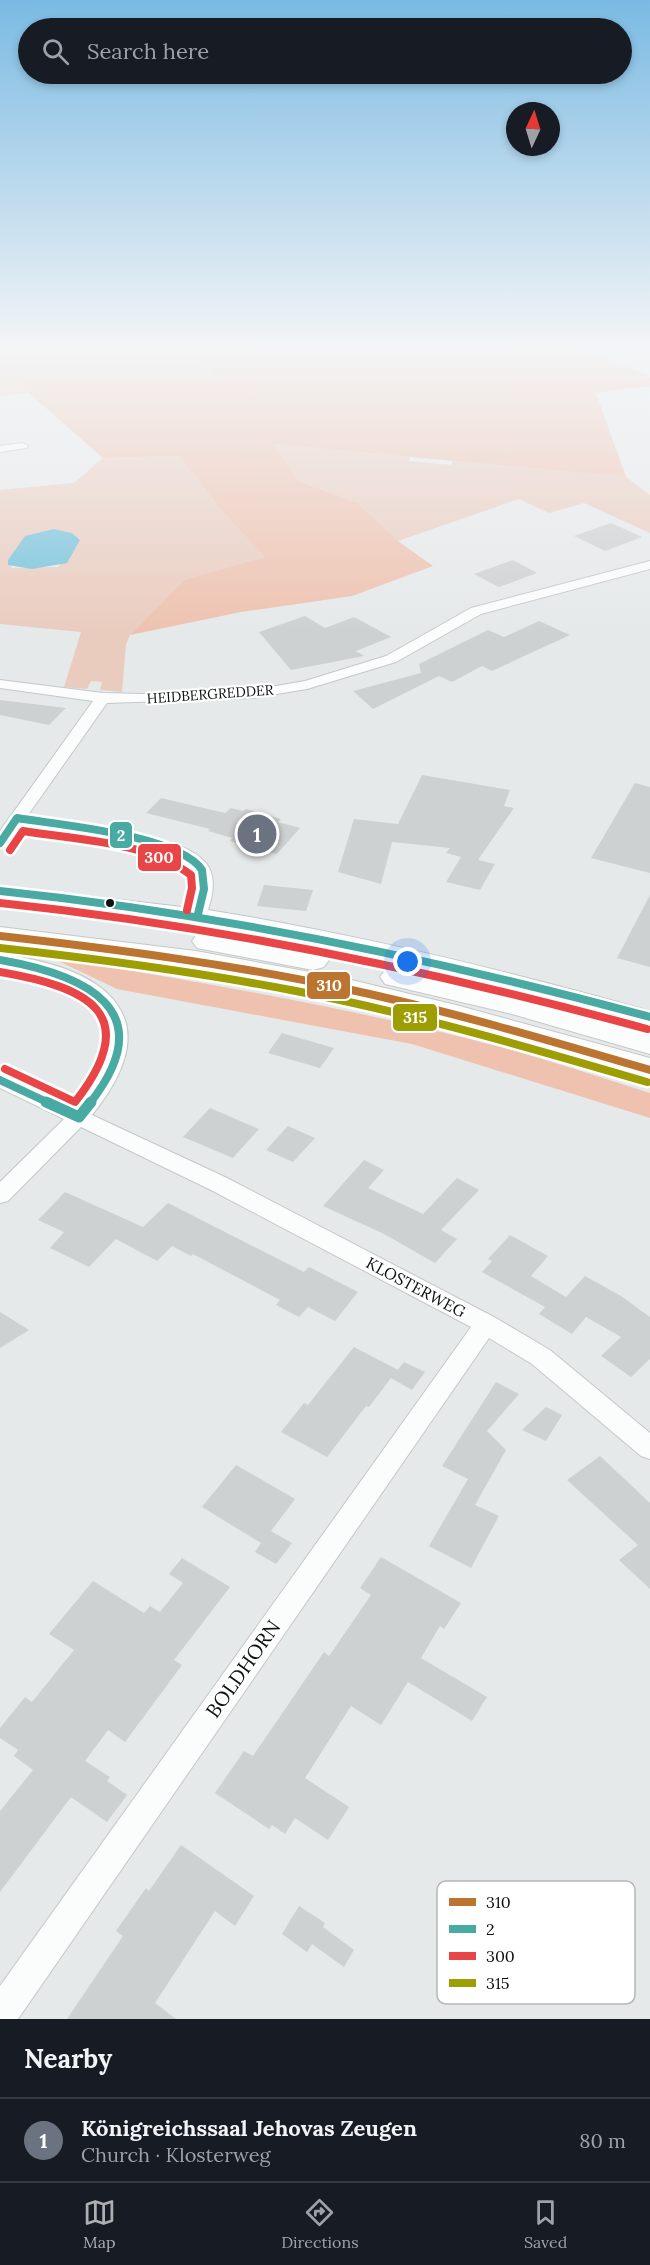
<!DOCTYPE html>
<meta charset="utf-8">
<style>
body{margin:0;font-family:Lora,serif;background:#242831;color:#f1f3f6}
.compass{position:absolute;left:506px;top:102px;width:54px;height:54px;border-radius:50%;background:#171b24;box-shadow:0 3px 9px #0003;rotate:4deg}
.you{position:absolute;left:408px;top:962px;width:21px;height:21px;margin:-15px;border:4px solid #fff;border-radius:50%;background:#1a73e8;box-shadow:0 0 0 9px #1a73e833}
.badge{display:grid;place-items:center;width:39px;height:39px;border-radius:50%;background:#adafb1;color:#fff;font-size:20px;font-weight:700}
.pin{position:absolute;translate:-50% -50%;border:3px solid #fff;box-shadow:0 2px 6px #0006}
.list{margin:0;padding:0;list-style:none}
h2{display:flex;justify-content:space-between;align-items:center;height:78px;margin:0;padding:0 24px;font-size:26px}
h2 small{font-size:20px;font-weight:400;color:#9ea1a6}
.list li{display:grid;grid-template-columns:39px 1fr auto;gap:18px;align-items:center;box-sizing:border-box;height:84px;padding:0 24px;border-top:2px solid #363941}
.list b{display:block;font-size:22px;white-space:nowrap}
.list p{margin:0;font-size:20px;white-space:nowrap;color:#9ea1a6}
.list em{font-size:20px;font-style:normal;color:#9ea1a6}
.icon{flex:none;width:33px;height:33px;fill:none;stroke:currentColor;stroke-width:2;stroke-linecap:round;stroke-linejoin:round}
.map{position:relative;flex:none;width:650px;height:2019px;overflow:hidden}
.search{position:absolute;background:#171b24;box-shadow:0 3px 9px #0003;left:18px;right:18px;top:18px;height:66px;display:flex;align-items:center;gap:15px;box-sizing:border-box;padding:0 21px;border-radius:33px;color:#9ea1a6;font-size:22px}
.sheet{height:162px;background:#171b24}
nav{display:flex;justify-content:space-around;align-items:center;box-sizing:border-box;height:84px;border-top:2px solid #363941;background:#171b24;font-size:16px;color:#9ea1a6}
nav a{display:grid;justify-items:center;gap:3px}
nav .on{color:#adafb1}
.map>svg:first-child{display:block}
</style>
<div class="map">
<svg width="650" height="2019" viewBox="0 0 650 2019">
<rect width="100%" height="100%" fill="#e6e9ea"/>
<g fill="#eaccbf" fill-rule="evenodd">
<path d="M 0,349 L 201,349 L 214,377 L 20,376 L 29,393 L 0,396 Z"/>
<path d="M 273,444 L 410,457 L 409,461 L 451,465 L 453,461 L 626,477 L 650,495 L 650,533 L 584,503 L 549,513 L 519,499 L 398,541 L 358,503 L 298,481 Z"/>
<path d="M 179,456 L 223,512 L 266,557 L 184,580 L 130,635 L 126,645 L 122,692 L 100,690 L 102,682 L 91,681 L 87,689 L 64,687 L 81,632 L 0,624 L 0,490 L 74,483 L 103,458 ZM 54,529 L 72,533 L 80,540 L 58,567 L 12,568 L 8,560 L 15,552 Z"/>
</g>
<g fill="#eec2af">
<path d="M 201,349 L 578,349 L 645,374 L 650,377 L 650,386 L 596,393 L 626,477 L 273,444 L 298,481 L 358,503 L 398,541 L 433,566 L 352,596 L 241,612 L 130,635 L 184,580 L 265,557 L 223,512 L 179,456 L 103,458 L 29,393 L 19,376 L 214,377 Z"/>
<path d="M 50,957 C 199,982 347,1007 493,1045 C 546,1059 598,1077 650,1093 L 650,1118 L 412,1044 L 117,989 Z"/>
</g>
<path fill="#75c2db" d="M 54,529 L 72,533 L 80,540 L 67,563 L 32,569 L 8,565 L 8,560 L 25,536 Z"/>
<g fill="#ced1d1">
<path d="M 611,523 L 642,537 L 605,551 L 574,536 Z"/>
<path d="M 513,560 L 537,573 L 499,587 L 474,574 Z"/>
<path d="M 305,616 L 325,628 L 354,617 L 391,637 L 356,651 L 364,656 L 291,670 L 259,632 Z"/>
<path d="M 539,621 L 570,635 L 492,671 L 482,666 L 452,682 L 439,676 L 373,709 L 353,691 L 421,673 L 419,664 L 488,630 L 504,637 Z"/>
<path d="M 0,700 L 66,708 L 49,725 L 0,715 Z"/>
<path d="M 422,775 L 510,790 L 504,806 L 514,808 L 478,860 L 495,864 L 480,890 L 446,882 L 461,857 L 446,853 L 450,848 L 392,842 L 381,884 L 338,872 L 354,819 L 398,824 Z"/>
<path d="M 635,783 L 650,787 L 650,873 L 591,858 Z"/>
<path d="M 161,798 L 225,813 L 231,808 L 243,811 L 246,809 L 281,819 L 278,822 L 300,828 L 277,854 L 230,841 L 232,838 L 208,831 L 210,829 L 146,813 Z"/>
<path d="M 264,885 L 313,890 L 306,911 L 257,906 Z"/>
<path d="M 650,895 L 650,967 L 617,958 Z"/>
<path d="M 282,1033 L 334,1048 L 320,1068 L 268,1053 Z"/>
<path d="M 210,1108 L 259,1129 L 233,1158 L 183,1137 Z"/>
<path d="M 288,1126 L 315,1138 L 293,1162 L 266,1150 Z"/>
<path d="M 364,1160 L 384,1170 L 368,1188 L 423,1214 L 457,1178 L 479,1190 L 441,1230 L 457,1239 L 435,1263 L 384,1234 L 323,1206 Z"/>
<path d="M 65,1192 L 143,1227 L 168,1203 L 304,1272 L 309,1267 L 358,1292 L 335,1321 L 308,1307 L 299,1317 L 276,1305 L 280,1300 L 193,1254 L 191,1256 L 172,1246 L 157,1261 L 116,1239 L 89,1267 L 50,1248 L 64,1232 L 38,1220 Z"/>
<path d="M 510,1235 L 548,1256 L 531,1276 L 566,1297 L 585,1276 L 621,1296 L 650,1317 L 650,1359 L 631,1377 L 601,1356 L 621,1337 L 586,1317 L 572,1334 L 539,1314 L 545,1307 L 482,1272 L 492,1261 L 488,1259 Z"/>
<path d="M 0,1312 L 29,1330 L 0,1348 Z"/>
<path d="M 354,1347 L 398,1370 L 395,1373 L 404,1362 L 425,1372 L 412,1390 L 391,1378 L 369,1407 L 366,1406 L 327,1457 L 281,1432 L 304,1403 L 308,1405 Z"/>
<path d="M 496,1382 L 519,1394 L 487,1431 L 506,1450 L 475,1505 L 499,1516 L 471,1568 L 429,1546 L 468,1479 L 442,1466 Z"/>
<path d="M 546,1407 L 562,1415 L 546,1441 L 522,1430 Z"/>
<path d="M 600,1456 L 650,1503 L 650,1589 L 619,1560 L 638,1545 L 567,1480 Z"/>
<path d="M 236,1465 L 295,1499 L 271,1531 L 292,1543 L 276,1564 L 255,1552 L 261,1543 L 202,1507 Z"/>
<path d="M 381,1557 L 461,1603 L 444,1629 L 440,1626 L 421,1658 L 487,1697 L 472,1721 L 408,1682 L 381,1725 L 351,1706 L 305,1778 L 349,1807 L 328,1840 L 295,1818 L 285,1834 L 272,1825 L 269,1829 L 215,1793 L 244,1751 L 253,1756 L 324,1652 L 329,1656 L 371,1595 L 360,1588 Z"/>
<path d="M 182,1558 L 230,1587 L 174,1660 L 182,1665 L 125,1742 L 108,1730 L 85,1761 L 110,1777 L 107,1781 L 127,1795 L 107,1822 L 71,1797 L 0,1892 L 0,1811 L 33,1770 L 14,1756 L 18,1750 L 0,1738 L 0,1728 L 25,1697 L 32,1702 L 74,1650 L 49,1634 L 93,1581 L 144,1613 L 150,1606 L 160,1612 L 183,1583 L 169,1574 Z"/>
<path d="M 181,1845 L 254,1896 L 235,1926 L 215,1911 L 155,2003 L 176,2019 L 67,2019 L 123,1936 L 116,1931 L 146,1888 L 149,1891 Z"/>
<path d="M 299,1906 L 325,1923 L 323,1927 L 354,1950 L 344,1967 L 312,1944 L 307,1952 L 282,1934 Z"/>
</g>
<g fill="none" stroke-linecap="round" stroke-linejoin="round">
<g stroke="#c5c7c8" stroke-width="2">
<g id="street">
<path d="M 22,443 L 28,446 L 26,448 L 0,452 L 0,446 Z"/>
<path d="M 650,561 L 650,569 L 481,614 L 396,662 L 307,689 L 253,698 L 107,703 L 28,815 C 69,822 179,832 205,862 C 217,875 213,895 208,910 C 358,934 504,970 650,1011 L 650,1023 C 543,995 437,965 328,943 C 220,921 110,906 0,896 L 0,886 L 191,908 C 194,897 200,877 191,867 C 168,841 59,830 22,824 L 6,847 L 0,848 L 0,831 L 93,701 L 0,688 L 0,680 L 103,693 L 143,694 L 253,690 L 305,681 L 386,656 L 471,608 Z"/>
<path d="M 0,954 C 102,967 174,1014 92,1115 L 227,1178 L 494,1317 L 550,1350 L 650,1433 L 650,1459 L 641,1456 L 532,1364 L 489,1338 L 18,2019 L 0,2019 L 0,1986 L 471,1327 L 211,1190 L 81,1127 L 8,1201 L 0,1203 L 0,1182 L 64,1119 L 0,1088 L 0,1073 L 75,1107 C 149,1021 91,977 0,966 Z"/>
</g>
</g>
<g stroke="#c5c7c8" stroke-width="2">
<g id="highway">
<path d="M 0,927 L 196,951 L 343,978 L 456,1005 L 650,1058 L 650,1082 C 548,1053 446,1021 342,998 C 229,974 115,958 0,945 Z"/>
<path d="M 208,931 L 313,950 L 324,953 L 329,960 L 324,967 L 313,970 L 197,948 L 192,941 L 197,934 Z"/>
<path d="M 396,967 L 517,994 L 650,1032 L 650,1054 L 512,1014 L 385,984 L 380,977 L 385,970 Z"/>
</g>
</g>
<use href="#street" fill="#fbfcfc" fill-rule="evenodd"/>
<use href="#highway" fill="#fbfcfc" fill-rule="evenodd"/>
<g stroke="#fff" stroke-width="13">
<path id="bus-1" d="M 0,936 C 115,949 229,964 342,988 C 446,1010 548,1040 650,1070"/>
</g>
<g stroke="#fff" stroke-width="13">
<g id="bus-2-far1">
<path d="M 0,843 L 17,818 C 59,825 179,835 202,870 L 204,889 L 198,914"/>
<path d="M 0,891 C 221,914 436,959 650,1017"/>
<path d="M 0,960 C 86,975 163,1010 90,1103"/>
<path d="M 0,1080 L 49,1103"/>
</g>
</g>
<g stroke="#fff" stroke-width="16">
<path id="bus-2" d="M 46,1102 L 79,1117 L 91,1102"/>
</g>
<g stroke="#fff" stroke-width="13">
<g id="bus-3">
<path d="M 10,850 L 23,831 C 78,840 145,841 191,875 L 192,888 L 187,910"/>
<path d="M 0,903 C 220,926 434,971 647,1029"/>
<path d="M 0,972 C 87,987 145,1013 75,1102 L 5,1069"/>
</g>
</g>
<g stroke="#fff" stroke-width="13">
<path id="bus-4" d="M 0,948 C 99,959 198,972 296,991 C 415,1014 531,1048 647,1082"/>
</g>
<use href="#bus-1" stroke="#bb7530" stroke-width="8"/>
<use href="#bus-2-far1" stroke="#49aaa4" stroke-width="8"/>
<use href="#bus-2" stroke="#49aaa4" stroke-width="11"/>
<use href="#bus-3" stroke="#e94547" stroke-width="8"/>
<use href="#bus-4" stroke="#9d9d04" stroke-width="8"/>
</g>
<linearGradient id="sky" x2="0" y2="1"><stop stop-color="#7abae3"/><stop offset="0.55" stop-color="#f4f5f6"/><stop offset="1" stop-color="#f4f5f6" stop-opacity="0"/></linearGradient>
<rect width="650" height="632" fill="url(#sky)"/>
<circle fill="#0e1011" stroke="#fff" stroke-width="2" cx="110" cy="903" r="5"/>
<g text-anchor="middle" stroke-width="4.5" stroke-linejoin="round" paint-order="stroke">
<g font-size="14" fill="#0e1011" stroke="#fff">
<text transform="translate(210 694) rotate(-4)" y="5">HEIDBERGREDDER</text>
</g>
<g font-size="16" fill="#0e1011" stroke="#fff">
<text transform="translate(416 1287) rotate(28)" y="6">KLOSTERWEG</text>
</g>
<g font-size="20" fill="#0e1011" stroke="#fff">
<text transform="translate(243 1669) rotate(-55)" y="7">BOLDHORN</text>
</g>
</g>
<rect x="437" y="1881" width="198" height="123" rx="9" fill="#fff" stroke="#b7b7b8" stroke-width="1.5"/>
<rect x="449" y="1898" width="27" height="8" fill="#bb7530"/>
<rect x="449" y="1925" width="27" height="8" fill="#49aaa4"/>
<rect x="449" y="1952" width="27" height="8" fill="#e94547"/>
<rect x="449" y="1979" width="27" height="8" fill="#9d9d04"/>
<g font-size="16" fill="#0e1011">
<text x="486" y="1908">310</text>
<text x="486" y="1935">2</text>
<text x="486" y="1962">300</text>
<text x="486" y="1989">315</text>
</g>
<g stroke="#fff" stroke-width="2">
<rect x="109" y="821" width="24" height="28" rx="6" fill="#49aaa4"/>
<rect x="137" y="843" width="45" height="29" rx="6" fill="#e94547"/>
<rect x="306" y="971" width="45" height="29" rx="6" fill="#bb7530"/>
<rect x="392" y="1003" width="46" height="29" rx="6" fill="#9d9d04"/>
</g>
<g font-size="16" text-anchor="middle" font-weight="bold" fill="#fff">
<text x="121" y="841">2</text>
<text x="159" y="863">300</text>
<text x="329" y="991">310</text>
<text x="415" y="1023">315</text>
</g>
</svg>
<svg class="compass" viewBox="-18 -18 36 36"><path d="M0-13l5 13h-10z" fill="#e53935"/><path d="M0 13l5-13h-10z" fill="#9ea1a6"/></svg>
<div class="you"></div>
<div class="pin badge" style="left:257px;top:834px;background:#6b7280">1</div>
<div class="search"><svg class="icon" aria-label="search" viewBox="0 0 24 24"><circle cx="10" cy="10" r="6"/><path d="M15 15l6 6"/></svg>Search here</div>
</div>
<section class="sheet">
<h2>Nearby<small></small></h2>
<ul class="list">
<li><span class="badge" style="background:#6b7280">1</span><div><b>Königreichssaal Jehovas Zeugen</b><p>Church · Klosterweg</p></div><em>80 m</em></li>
</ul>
</section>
<nav>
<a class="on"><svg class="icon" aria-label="map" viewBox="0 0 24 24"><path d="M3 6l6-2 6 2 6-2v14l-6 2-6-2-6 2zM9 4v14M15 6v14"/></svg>Map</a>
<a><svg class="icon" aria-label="directions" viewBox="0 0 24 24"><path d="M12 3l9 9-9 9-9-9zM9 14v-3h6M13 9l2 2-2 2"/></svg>Directions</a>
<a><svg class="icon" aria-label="saved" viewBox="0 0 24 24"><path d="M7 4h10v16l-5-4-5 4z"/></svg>Saved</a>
</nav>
